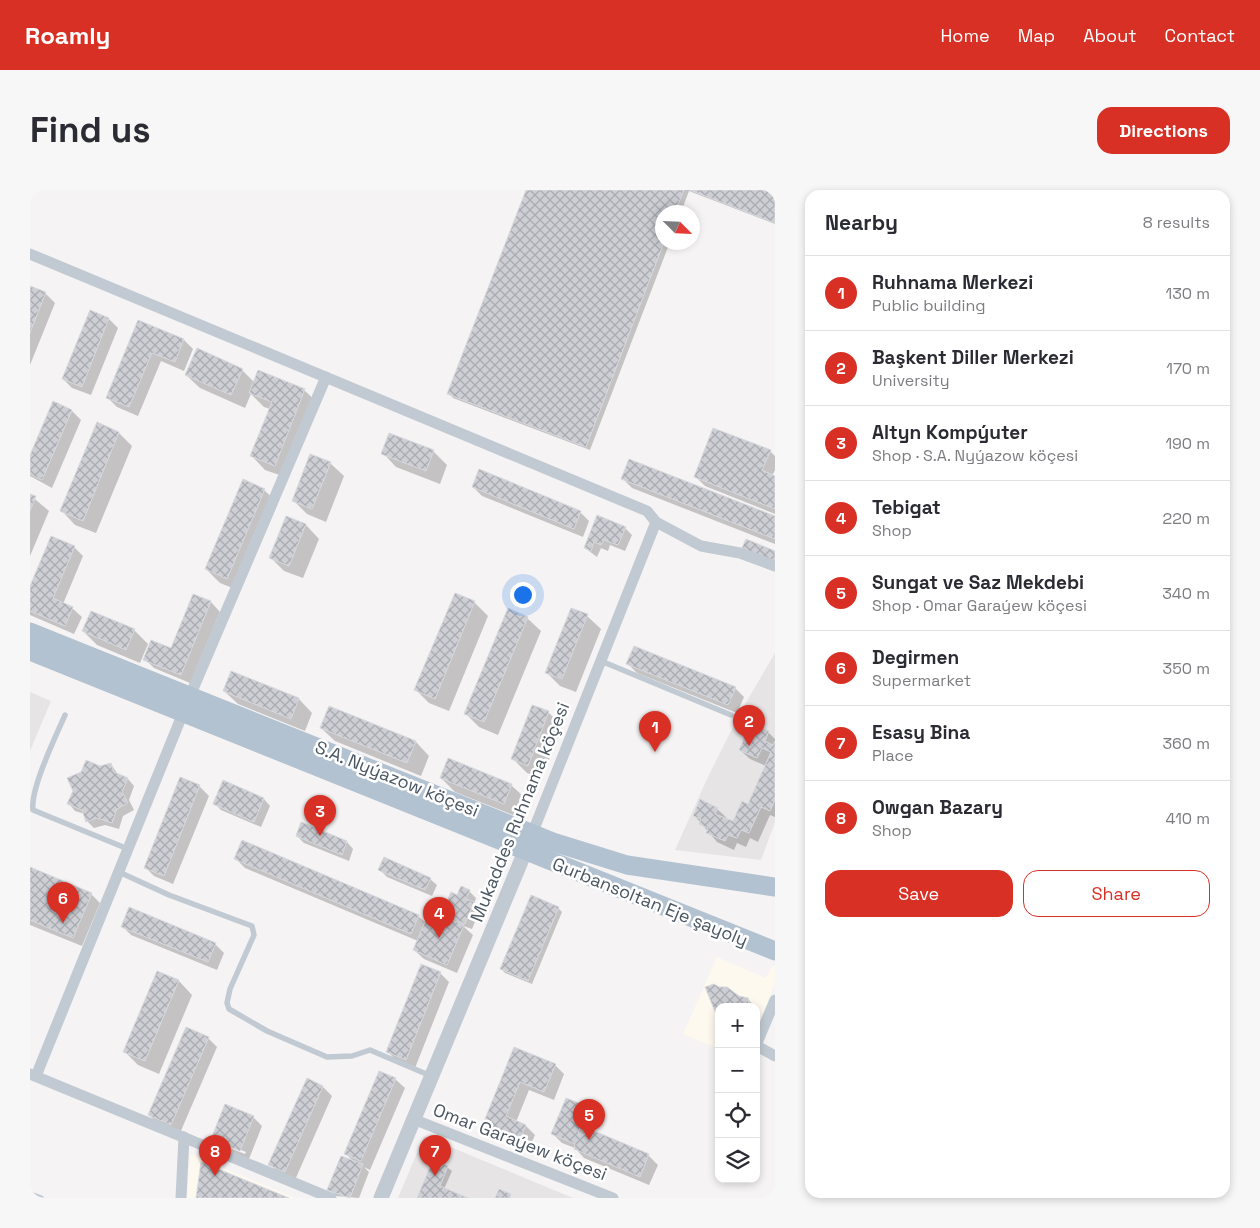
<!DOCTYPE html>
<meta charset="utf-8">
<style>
body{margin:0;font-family:"Space Grotesk",sans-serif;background:#f7f7f7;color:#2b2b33}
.controls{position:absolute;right:15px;bottom:15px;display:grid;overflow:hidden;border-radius:10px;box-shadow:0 2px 8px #0003}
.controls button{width:45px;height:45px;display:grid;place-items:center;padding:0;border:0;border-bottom:1px solid #e1e1e2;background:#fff;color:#2b2b33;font:25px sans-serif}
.compass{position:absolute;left:625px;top:15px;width:45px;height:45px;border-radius:50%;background:#fff;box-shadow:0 2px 8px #0003;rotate:114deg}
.you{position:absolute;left:492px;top:404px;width:18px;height:18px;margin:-12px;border:4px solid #fff;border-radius:50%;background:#1a73e8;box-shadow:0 0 0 8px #1a73e833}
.badge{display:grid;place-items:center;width:32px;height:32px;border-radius:50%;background:#d93025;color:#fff;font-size:16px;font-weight:700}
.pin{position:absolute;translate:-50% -41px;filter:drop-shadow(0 1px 2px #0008)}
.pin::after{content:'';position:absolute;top:26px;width:18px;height:15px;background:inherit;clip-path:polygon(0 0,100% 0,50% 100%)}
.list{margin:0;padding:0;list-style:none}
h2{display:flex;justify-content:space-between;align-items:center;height:65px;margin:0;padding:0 20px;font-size:21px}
h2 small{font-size:16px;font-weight:400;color:#7c7c81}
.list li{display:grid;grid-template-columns:32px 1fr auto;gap:15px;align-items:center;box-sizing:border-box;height:75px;padding:0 20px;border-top:1px solid #e1e1e2}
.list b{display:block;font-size:19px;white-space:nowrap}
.list p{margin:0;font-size:16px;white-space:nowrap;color:#7c7c81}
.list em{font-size:16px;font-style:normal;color:#7c7c81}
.actions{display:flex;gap:10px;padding:15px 20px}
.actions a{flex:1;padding:11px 0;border:1px solid #d93025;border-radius:15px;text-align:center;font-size:18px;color:#d93025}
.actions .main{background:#d93025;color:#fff}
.icon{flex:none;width:28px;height:28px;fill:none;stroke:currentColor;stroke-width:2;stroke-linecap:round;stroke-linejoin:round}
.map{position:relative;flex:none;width:745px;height:1008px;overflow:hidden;border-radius:15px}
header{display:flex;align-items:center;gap:30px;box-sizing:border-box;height:70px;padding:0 25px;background:#d93025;color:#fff}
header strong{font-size:24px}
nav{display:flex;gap:28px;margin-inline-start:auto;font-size:18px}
.intro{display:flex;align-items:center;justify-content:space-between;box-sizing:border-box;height:120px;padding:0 30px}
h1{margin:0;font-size:35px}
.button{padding:12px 22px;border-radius:15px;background:#d93025;color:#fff;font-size:18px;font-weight:700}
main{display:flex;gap:30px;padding:0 30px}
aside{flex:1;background:#fff;border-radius:15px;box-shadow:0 2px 8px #0003}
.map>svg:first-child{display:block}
</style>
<header>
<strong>Roamly</strong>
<nav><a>Home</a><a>Map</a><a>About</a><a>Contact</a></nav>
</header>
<div class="intro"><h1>Find us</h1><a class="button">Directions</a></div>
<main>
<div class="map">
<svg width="745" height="1008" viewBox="0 0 745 1008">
<defs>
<pattern id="building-cross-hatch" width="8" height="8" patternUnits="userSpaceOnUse" patternTransform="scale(1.25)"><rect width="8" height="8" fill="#cdcfd5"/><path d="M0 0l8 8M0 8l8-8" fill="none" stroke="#a8abb0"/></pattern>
</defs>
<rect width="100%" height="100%" fill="#f5f3f3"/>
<g fill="#fdf9ef">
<path d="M 687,767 L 736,788 L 742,776 L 745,776 L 745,794 L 726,838 L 726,817 L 689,817 L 689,859 L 653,844 Z"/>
<path d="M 160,964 L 265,1008 L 157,1008 Z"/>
</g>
<g fill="#e6e4e5">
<path d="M 745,463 L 745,632 L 731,670 L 645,660 L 677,589 L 710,523 Z"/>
<path d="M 0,502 L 21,511 L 0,561 Z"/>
<path d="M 394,946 L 543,1008 L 368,1008 Z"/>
</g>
<g fill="#0003" fill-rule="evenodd">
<path d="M 497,0 L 745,0 L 745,34 L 659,1 L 651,22 L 632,22 L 632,52 L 640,52 L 560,260 L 423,208 L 419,203 Z"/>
<path d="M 0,97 L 15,103 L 25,113 L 0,175 Z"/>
<path d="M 60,122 L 79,129 L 88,138 L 61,205 L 42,198 L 33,189 Z"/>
<path d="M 109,132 L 154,150 L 163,159 L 154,181 L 131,171 L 108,226 L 87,217 L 78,208 Z"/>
<path d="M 212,180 L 224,192 L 274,200 L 288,213 L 258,288 L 235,280 L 222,266 L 240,219 L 234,217 L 221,204 L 215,218 L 170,198 L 156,185 Z"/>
<path d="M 42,221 L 51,230 L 22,298 L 0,286 L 0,268 Z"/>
<path d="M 89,243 L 102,256 L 66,343 L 45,335 L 32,321 Z"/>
<path d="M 403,261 L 417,275 L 410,294 L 366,277 L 353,263 Z"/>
<path d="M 740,261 L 745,266 L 745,280 L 742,286 L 745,287 L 745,324 L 675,296 L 666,287 Z"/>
<path d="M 300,273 L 314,286 L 296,332 L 277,324 L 264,311 Z"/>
<path d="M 593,289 L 745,327 L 745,354 L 602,298 Z"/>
<path d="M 443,297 L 550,322 L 559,331 L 553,347 L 452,306 Z"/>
<path d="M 234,300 L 248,313 L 210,401 L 190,393 L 176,379 Z"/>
<path d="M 0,305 L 19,321 L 0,366 Z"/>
<path d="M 568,327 L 595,338 L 602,345 L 595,361 L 580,355 L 578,361 L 571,358 L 567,367 L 555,358 Z"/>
<path d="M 276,335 L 289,349 L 273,388 L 254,381 L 240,367 Z"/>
<path d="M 44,357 L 53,366 L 33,414 L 42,418 L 52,427 L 44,444 L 0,425 L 0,399 Z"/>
<path d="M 425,404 L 444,412 L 458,426 L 419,521 L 399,513 L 386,500 Z"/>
<path d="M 164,405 L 181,412 L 190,422 L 160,493 L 124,478 L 115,469 L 141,460 Z"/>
<path d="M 557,426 L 571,439 L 546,502 L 530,496 L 517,483 Z"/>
<path d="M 497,428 L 511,441 L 468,545 L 449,537 L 436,524 Z"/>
<path d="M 104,440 L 118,454 L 110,473 L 67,455 L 53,441 Z"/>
<path d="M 598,474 L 705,498 L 714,507 L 707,523 L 607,483 Z"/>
<path d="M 202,482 L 269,509 L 282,523 L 275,541 L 208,514 L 194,501 Z"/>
<path d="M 300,517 L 386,552 L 399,566 L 391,586 L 305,551 L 291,538 Z"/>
<path d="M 518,522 L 532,536 L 512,588 L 497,583 L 483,569 Z"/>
<path d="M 738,542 L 745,549 L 745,627 L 740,625 L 728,652 L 720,648 L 716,657 L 707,653 L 704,660 L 687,652 L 664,625 L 687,619 L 697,628 L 696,630 L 703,633 L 719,616 L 736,576 L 720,569 L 710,560 Z"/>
<path d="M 81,574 L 89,586 L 98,589 L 104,596 L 99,610 L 104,620 L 93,626 L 89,639 L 75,635 L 64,638 L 57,631 L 55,624 L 45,621 L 39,614 L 70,577 Z"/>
<path d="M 411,588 L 481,595 L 495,608 L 488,627 L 425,602 Z"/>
<path d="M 193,592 L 234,609 L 240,616 L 231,637 L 191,620 L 184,613 Z"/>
<path d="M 169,596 L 179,606 L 143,694 L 124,686 L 115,677 Z"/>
<path d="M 272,634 L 317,652 L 323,659 L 319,671 L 274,653 L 267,646 Z"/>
<path d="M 206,669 L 388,726 L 396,733 L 421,731 L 413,723 L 428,707 L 439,701 L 446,708 L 444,714 L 450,720 L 442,739 L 433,736 L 443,745 L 427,783 L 394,769 L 384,760 L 388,751 L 215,678 Z"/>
<path d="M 0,679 L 61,704 L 70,713 L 52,756 L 0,735 Z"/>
<path d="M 350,680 L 400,689 L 407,695 L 402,706 L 357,687 Z"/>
<path d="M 528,718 L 532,722 L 502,794 L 475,783 L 471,779 Z"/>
<path d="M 92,736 L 185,754 L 194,763 L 187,780 L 101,745 Z"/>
<path d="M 128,782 L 149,791 L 162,805 L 129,884 L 108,875 L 95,862 Z"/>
<path d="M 410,783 L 419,792 L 385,878 L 367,871 L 358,862 Z"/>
<path d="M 677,798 L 718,809 L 725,817 L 689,817 L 689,828 Z"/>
<path d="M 178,848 L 187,857 L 150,943 L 128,934 L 119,925 Z"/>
<path d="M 485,859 L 525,875 L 534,884 L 524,910 L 499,900 L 486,932 L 496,936 L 505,945 L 499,958 L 463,943 L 454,934 Z"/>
<path d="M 365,889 L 375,898 L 340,980 L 334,977 L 339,982 L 329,1008 L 306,1006 L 299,999 L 324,972 L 316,964 Z"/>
<path d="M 293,897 L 302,906 L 265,990 L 249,984 L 240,974 Z"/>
<path d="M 558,918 L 567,928 L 562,942 L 619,966 L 628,975 L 619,995 L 554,968 L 545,958 L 532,953 L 523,944 Z"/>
<path d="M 223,927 L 232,936 L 219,969 L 192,958 L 182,949 ZM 192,952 L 216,962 L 215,964 L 192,955 Z"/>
<path d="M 417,977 L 422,981 L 414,999 L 435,1008 L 388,1008 Z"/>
</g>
<g fill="url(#building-cross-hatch)" stroke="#d7d9de">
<path d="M 496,0 L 654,0 L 645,22 L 632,22 L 634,52 L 556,257 L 417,204 Z"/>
<path d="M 660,0 L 745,0 L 745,33 Z"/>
<path d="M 0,96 L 16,102 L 0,143 Z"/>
<path d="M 60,120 L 79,128 L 52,197 L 32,189 Z"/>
<path d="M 108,130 L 154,149 L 145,172 L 122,163 L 99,217 L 76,208 Z"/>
<path d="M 167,158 L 213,179 L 201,205 L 155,185 Z"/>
<path d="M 228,180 L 275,199 L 245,276 L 220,266 L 242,212 L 219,203 Z"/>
<path d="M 23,211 L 42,220 L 12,290 L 0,284 L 0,265 Z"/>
<path d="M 67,232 L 89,242 L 53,331 L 30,321 Z"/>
<path d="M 683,238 L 741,260 L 732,280 L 745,286 L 745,319 L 664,287 Z"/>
<path d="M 359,243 L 404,260 L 396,281 L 351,264 Z"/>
<path d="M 280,264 L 301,272 L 282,319 L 262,311 Z"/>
<path d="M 599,269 L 745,326 L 745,349 L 591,289 Z"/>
<path d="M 449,279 L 551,321 L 544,339 L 442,297 Z"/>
<path d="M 213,289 L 235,299 L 197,389 L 175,379 Z"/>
<path d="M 0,304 L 6,306 L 0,321 Z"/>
<path d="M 567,325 L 596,337 L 588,355 L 574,350 L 571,355 L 564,352 L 561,361 L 554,358 Z"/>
<path d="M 256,326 L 276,334 L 259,376 L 239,368 Z"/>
<path d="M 21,346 L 45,356 L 23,408 L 43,417 L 35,436 L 0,421 L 0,396 Z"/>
<path d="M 716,349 L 745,361 L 745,372 L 712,358 Z"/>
<path d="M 425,403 L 445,411 L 405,509 L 384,500 Z"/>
<path d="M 163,404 L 181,411 L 151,485 L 113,470 L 121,450 L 141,458 Z"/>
<path d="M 478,418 L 498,427 L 454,532 L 434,524 Z"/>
<path d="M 541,418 L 558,424 L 532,489 L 515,483 Z"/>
<path d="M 61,421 L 105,439 L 96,460 L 52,441 Z"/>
<path d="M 604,456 L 706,497 L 698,515 L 596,474 Z"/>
<path d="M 201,481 L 269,508 L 261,529 L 193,501 Z"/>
<path d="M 502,515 L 519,521 L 498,576 L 481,569 Z"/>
<path d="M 299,516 L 386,551 L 377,573 L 290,538 Z"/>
<path d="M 721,533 L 739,541 L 735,551 L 743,555 L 745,551 L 745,610 L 740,621 L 731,617 L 719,643 L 711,640 L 707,648 L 698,645 L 695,651 L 676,643 L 678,638 L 669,634 L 671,629 L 663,626 L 670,609 L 688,618 L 685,624 L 703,631 L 712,611 L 718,614 L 741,562 L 732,558 L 727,568 L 709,560 Z"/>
<path d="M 418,568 L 482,594 L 474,614 L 410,588 Z"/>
<path d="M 56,570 L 70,576 L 81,573 L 84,582 L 98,588 L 92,602 L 98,613 L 87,619 L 82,633 L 67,628 L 56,632 L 52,620 L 37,614 L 43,601 L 37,588 L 51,582 Z"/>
<path d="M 150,587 L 170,595 L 134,686 L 114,678 Z"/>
<path d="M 193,590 L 234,608 L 224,632 L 183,614 Z"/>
<path d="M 271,632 L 317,651 L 312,665 L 266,646 Z"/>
<path d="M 212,650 L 389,725 L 381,744 L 204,669 Z"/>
<path d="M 354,667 L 401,688 L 395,700 L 348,680 Z"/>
<path d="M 0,677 L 62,703 L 43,748 L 0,730 Z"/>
<path d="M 431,696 L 440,700 L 436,709 L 444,712 L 435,734 L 412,723 L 421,702 L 427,705 Z"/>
<path d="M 501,705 L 529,717 L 498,791 L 470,779 Z"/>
<path d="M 99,717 L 186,753 L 178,772 L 91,737 Z"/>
<path d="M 400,720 L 434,735 L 417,775 L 383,760 Z"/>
<path d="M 391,774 L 411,782 L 376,870 L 356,862 Z"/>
<path d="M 127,781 L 149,790 L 115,871 L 93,862 Z"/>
<path d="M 684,794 L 689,797 L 697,797 L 709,806 L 718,808 L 719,817 L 689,817 L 688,829 L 675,797 Z"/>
<path d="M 156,837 L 179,847 L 141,935 L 118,925 Z"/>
<path d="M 484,857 L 526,874 L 514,902 L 490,892 L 476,926 L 496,935 L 490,949 L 453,934 Z"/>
<path d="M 349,881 L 366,888 L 331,971 L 314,964 Z"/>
<path d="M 277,888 L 293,896 L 255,982 L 238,975 Z"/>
<path d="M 536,908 L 559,917 L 548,943 L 554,945 L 557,938 L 619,964 L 610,987 L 544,959 L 545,954 L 521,944 Z"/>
<path d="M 195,914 L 224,926 L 210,961 L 181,949 Z"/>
<path d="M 311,966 L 333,974 L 320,1008 L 297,1000 Z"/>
<path d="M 403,970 L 418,976 L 410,996 L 438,1008 L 387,1008 Z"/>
<path d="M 171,972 L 259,1008 L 166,1008 Z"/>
<path d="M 469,999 L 481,1004 L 480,1008 L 465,1008 Z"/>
</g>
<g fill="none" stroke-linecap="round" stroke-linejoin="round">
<g stroke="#c1cad2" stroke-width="5.5">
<path d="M 571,471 L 701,525"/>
<path d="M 35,525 C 26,546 0,599 3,620 L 98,659"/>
<path d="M 89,682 L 139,705 L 222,736 L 224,745 L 200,799 L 197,813 L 199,819 L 237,841 L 297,867 L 322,866 L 340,860 L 401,886"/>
<path d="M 0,1004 L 11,1008"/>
</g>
<g stroke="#c1cad2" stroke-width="11">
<path d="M 0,64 L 617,321 L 626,332 L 671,356 L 710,363 L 745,376"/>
<path d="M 160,506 L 296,187"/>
<path d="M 502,644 L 626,332"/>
<path d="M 745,810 L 727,853 L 727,856 L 745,866"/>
<path d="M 0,884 L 301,1008"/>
<path d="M 6,886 L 153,523"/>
<path d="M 383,929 L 583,1008"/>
<path d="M 151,1008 L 154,947"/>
</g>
<path stroke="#c1cad2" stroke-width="15" d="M 351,1008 L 499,652"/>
<g stroke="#b3c2d1" stroke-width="19">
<path d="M 0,442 L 523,652 L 597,675 L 745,697"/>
<path d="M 0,461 L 745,761"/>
</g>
</g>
<g text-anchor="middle" stroke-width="5" stroke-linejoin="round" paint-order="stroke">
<g font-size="18" fill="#4a5661" stroke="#fff">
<text transform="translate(367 589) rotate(22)" y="6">S.A. Nyýazow köçesi</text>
<text transform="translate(490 622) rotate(-68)" y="6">Mukaddes Ruhnama köçesi</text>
<text transform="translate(620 712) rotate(22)" y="6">Gurbansoltan Eje şayoly</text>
<text transform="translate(490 952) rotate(21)" y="6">Omar Garaýew köçesi</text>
</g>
</g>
</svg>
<div class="controls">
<button>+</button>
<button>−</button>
<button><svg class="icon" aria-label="locate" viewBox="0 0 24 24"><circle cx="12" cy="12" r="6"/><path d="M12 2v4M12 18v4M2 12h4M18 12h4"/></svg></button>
<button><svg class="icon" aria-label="layers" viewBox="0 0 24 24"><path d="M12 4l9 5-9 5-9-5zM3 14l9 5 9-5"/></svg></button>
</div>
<svg class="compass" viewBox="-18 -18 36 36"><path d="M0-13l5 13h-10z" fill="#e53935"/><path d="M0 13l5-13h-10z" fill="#7c7c81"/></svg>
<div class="you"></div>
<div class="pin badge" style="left:625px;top:562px">1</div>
<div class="pin badge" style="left:719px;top:556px">2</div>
<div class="pin badge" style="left:290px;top:646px">3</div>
<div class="pin badge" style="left:409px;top:748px">4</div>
<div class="pin badge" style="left:559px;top:950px">5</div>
<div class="pin badge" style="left:33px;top:733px">6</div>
<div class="pin badge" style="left:405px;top:986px">7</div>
<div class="pin badge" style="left:185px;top:986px">8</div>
</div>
<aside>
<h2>Nearby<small>8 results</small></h2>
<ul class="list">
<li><span class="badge">1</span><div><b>Ruhnama Merkezi</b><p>Public building</p></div><em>130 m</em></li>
<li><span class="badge">2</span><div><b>Başkent Diller Merkezi</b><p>University</p></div><em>170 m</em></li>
<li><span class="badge">3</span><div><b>Altyn Kompýuter</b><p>Shop · S.A. Nyýazow köçesi</p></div><em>190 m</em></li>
<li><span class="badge">4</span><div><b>Tebigat</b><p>Shop</p></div><em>220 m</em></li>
<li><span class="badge">5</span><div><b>Sungat ve Saz Mekdebi</b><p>Shop · Omar Garaýew köçesi</p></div><em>340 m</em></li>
<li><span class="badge">6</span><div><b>Degirmen</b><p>Supermarket</p></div><em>350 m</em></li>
<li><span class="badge">7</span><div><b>Esasy Bina</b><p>Place</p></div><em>360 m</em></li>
<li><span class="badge">8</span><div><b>Owgan Bazary</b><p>Shop</p></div><em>410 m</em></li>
</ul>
<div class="actions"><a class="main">Save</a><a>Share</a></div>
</aside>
</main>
